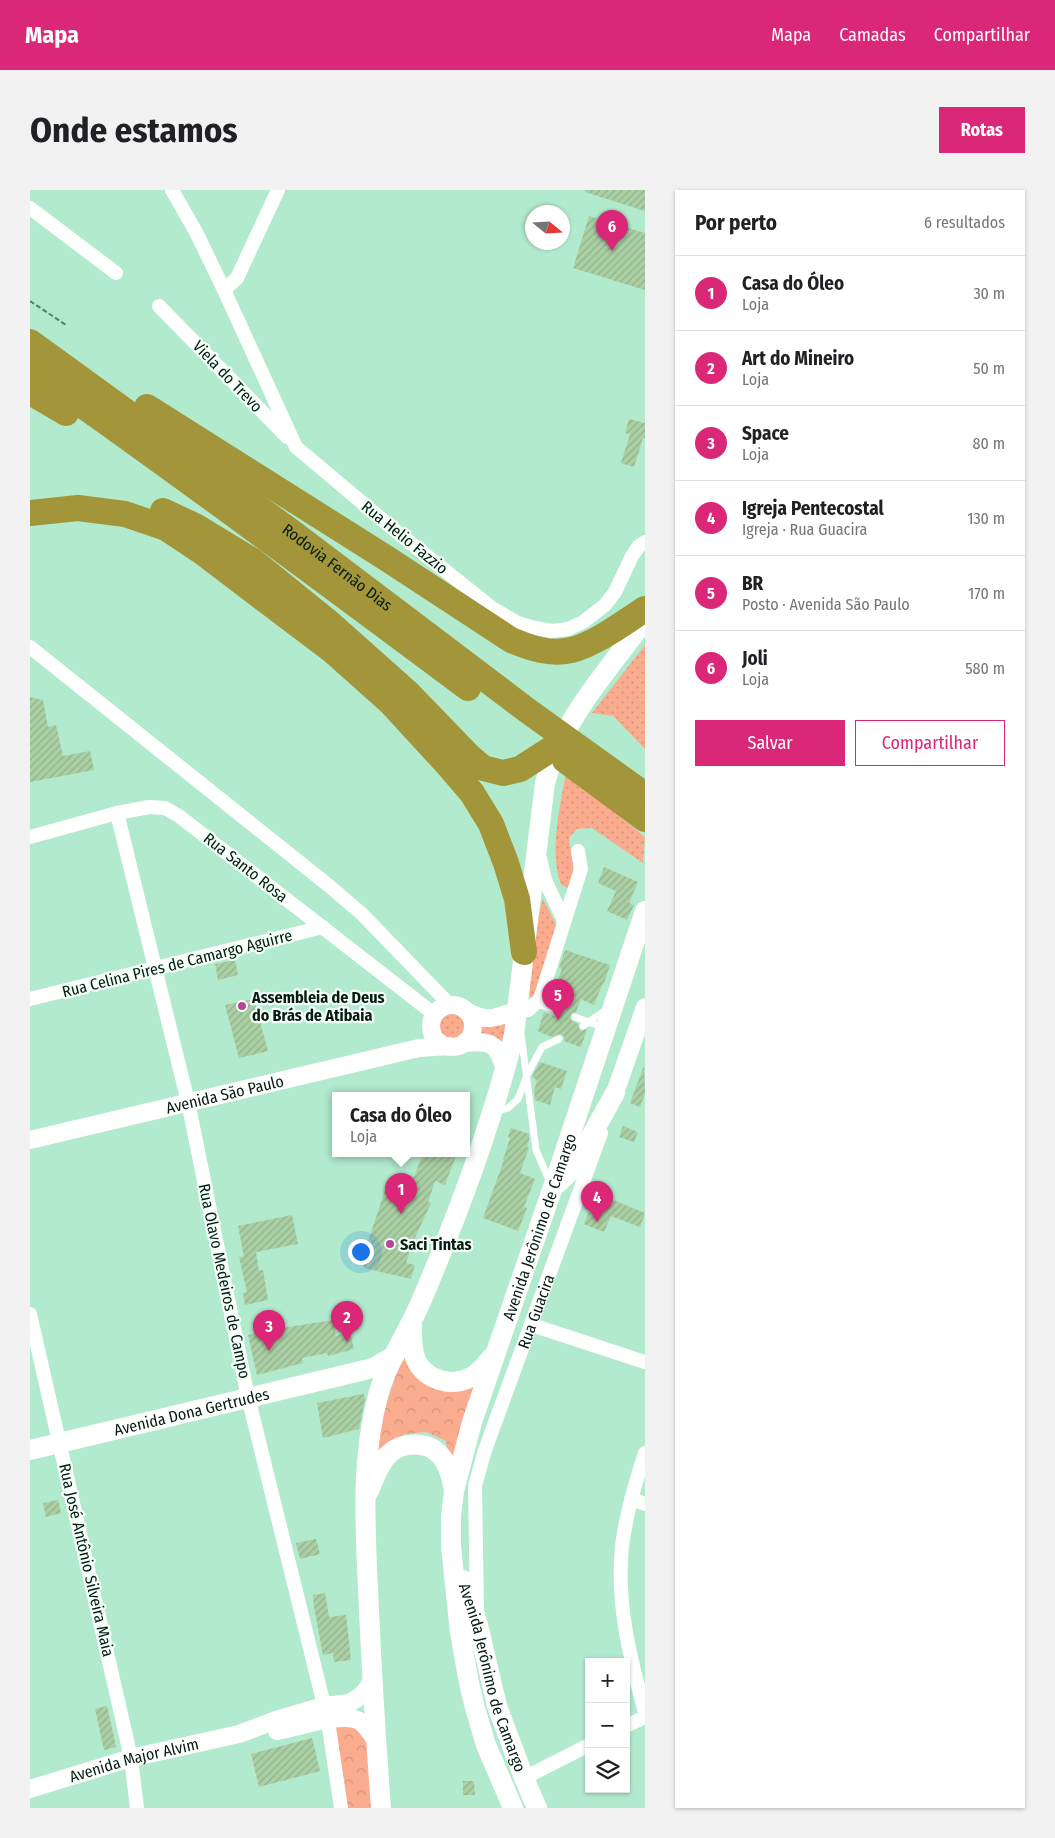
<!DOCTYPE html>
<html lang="pt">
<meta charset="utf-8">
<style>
body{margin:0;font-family:"Fira Sans Condensed",sans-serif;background:#f2f2f2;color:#202124}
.controls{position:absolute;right:15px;bottom:15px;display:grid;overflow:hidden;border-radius:0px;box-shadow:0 1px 4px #0004}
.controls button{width:45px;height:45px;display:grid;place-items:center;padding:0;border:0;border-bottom:1px solid #e0e0e0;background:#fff;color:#202124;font:25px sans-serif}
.compass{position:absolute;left:495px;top:15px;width:45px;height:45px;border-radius:50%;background:#fff;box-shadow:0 1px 4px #0004;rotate:108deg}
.you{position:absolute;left:330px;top:1061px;width:18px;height:18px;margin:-12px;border:4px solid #fff;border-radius:50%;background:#1a73e8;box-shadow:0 0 0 8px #1a73e833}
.badge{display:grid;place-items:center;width:32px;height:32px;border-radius:50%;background:#db2777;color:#fff;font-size:16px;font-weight:700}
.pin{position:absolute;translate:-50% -41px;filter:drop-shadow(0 1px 2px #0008)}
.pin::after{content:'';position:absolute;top:26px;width:18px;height:15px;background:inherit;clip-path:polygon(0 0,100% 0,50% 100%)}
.popup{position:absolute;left:302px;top:902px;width:138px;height:65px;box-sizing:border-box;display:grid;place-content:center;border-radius:0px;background:#fff;filter:drop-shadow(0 1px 4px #0005);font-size:16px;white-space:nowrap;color:#757577}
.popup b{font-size:19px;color:#202124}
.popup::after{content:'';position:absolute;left:50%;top:100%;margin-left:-10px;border:10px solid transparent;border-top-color:#fff}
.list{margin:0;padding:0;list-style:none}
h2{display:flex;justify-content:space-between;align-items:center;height:65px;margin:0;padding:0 20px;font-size:21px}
h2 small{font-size:16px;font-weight:400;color:#757577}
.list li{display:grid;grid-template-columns:32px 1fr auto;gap:15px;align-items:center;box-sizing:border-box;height:75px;padding:0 20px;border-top:1px solid #e0e0e0}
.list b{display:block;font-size:19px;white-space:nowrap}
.list p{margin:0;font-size:16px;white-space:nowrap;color:#757577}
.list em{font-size:16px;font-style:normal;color:#757577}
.actions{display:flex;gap:10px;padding:15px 20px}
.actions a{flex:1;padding:11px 0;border:1px solid #db2777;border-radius:0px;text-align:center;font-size:18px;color:#db2777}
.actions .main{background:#db2777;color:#fff}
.icon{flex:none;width:28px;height:28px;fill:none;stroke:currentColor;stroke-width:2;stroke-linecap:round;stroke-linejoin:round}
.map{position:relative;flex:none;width:615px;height:1618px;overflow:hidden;border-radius:0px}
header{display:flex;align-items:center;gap:30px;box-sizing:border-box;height:70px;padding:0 25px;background:#db2777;color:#fff}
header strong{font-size:24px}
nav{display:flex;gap:28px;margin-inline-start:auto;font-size:18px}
.intro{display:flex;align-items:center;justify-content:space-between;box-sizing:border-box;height:120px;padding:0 30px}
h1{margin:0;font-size:35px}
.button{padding:12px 22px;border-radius:0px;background:#db2777;color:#fff;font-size:18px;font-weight:700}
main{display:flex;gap:30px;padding:0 30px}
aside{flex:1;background:#fff;border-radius:0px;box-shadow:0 1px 4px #0004}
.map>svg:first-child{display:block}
</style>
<header>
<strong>Mapa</strong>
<nav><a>Mapa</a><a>Camadas</a><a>Compartilhar</a></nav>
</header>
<div class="intro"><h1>Onde estamos</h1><a class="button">Rotas</a></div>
<main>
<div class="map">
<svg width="615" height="1618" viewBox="0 0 615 1618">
<defs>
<pattern id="grass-dots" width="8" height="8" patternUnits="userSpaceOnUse" patternTransform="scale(1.25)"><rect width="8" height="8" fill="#fbac8e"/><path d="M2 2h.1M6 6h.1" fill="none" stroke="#d69379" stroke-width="1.8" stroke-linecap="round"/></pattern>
<pattern id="forest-crowns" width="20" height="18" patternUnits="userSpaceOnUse" patternTransform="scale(1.25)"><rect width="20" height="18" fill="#fbac8e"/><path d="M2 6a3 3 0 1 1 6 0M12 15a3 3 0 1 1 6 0" fill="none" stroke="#d69379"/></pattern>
<pattern id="building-hatch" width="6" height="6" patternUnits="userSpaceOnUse" patternTransform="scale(1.25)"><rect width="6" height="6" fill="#aacfa4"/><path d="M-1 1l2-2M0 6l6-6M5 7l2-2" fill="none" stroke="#91b18c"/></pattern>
</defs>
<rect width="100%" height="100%" fill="#b1eacc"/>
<g fill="url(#grass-dots)">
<path d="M 615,455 L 615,559 L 583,526 L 562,523 Z"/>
<path d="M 536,582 L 615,647 L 613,673 L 562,638 L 547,639 L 539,648 L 545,689 L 539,698 L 531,695 C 519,659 530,619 536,582 Z"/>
<path d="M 513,709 L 528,739 L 502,812 L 498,802 L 506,732 Z"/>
<path d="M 422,821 L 430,822 L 437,829 C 439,839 434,844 426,850 L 412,846 C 402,835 408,824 422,821 Z"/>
<path d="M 478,826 L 474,859 L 440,847 L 444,836 L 443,829 Z"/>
</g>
<g fill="url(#forest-crowns)">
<path d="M 374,1160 L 385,1180 L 451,1189 L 425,1268 L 418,1266 L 416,1251 L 396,1242 L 376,1244 L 360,1251 L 348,1269 L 348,1250 L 355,1218 Z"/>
<path d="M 320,1531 L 336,1544 L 343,1618 L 315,1618 L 305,1535 Z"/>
</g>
<g fill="url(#building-hatch)">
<path d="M 555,0 L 615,0 L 615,21 L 555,2 Z"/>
<path d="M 559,26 L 615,43 L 615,100 L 543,78 Z"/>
<path d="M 599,229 L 615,233 L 615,248 L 613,248 L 604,277 L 591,273 L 600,244 L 595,243 Z"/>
<path d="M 0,507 L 13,510 L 18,537 L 26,535 L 33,566 L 60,561 L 64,580 L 0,592 Z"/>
<path d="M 574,677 L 608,692 L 599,713 L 604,715 L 597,730 L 577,721 L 586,701 L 568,693 Z"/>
<path d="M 535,760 L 580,775 L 574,793 L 573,793 L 564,815 L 551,809 L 546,822 L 542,823 L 540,826 L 541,830 L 548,834 L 550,841 L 557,839 L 551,857 L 534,851 L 534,846 L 530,844 L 522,847 L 508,841 L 514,822 L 525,826 L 531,822 L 531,818 L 528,815 L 533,803 L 524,800 L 532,779 L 529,778 Z"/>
<path d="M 205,770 L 208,785 L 188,790 L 185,774 Z"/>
<path d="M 224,809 L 238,861 L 209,868 L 195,815 Z"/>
<path d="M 510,872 L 537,881 L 531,899 L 525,897 L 520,915 L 505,910 L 504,901 L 507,890 L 502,887 Z"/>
<path d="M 614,876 L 615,903 L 610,917 L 600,913 Z"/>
<path d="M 593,936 L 608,942 L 604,952 L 589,947 Z"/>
<path d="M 481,938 L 499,944 L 499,950 L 497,957 L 499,958 L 490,983 L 505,989 L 494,1017 L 497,1018 L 488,1041 L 453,1028 L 474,970 L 473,970 L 480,948 L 478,947 Z"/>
<path d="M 393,963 L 427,963 L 415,995 L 405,991 L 398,1012 L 401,1013 L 384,1050 L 376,1073 L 385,1075 L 381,1089 L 334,1078 L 331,1060 L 335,1061 L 355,1000 L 372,1005 L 379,985 L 384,987 Z"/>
<path d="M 574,1006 L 615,1023 L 610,1037 L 581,1026 L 574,1042 L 554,1034 L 559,1022 L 566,1025 Z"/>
<path d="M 262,1025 L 268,1054 L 226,1062 L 229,1081 L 233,1080 L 238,1110 L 215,1115 L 213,1103 L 217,1102 L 209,1067 L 214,1066 L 208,1036 Z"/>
<path d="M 303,1130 L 306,1146 L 320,1142 L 324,1159 L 298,1166 L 297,1163 L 272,1168 L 273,1173 L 227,1185 L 218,1145 L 251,1137 L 252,1138 Z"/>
<path d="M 334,1204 L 335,1209 L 329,1239 L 293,1248 L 287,1213 Z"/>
<path d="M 28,1310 L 31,1323 L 16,1327 L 13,1313 Z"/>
<path d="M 286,1349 L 290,1364 L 270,1369 L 266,1353 Z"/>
<path d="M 295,1403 L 299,1427 L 316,1425 L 321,1470 L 304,1472 L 303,1463 L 293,1465 L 284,1417 L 283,1405 Z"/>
<path d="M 77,1516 L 86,1557 L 74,1560 L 65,1519 Z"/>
<path d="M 282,1548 L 290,1581 L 229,1597 L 221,1564 Z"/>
<path d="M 433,1591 L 444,1591 L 445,1605 L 433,1605 Z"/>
</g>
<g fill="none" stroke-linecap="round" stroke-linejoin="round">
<path stroke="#577e6a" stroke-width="2" stroke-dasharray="5 2.5" stroke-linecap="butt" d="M 0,111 L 36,135"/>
<g stroke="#fff" stroke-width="7">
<path d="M 507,814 L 526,820"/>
<path d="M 545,827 L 575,838"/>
<path d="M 553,836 L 577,819"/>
<path d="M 491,844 L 506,960 L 520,992"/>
<path d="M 465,922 L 478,918 L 488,909 L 497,885 L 512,857 L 529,849"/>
</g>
<g stroke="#fff" stroke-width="14">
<path d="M 142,0 L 167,44 L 194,100 L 266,257 L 367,342 L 462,418 L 488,433 L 505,438 L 522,441 L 538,439 L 553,432 L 575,415 L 585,402 L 602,366 L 609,356 L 615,352"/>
<path d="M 0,18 L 86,83"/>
<path d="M 194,100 L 207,88 L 248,0"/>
<path d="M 129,116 L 257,247"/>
<path d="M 0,457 L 298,695 L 332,724 L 420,815"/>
<path d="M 87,623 L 158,912 L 218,1207 L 298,1531 L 311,1618"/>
<path d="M 0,647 L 87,623 L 119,617 L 135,618 L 149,626 L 404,824"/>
<path d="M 510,668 L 515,690 L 534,731"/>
<path d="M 0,809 L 293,737"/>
<path d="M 487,821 L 498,820 L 510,809 L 551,679 L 548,661"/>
<path d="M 0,1124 L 101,1568 L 107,1618"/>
<path d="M 502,1135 L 615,1172"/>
<path d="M 615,1263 C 605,1294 596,1324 592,1356 C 586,1413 600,1468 615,1522"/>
<path d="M 601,1309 L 615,1314"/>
<path id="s1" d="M 447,1419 L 445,1296 L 455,1260 L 571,943"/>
<path d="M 596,1536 L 615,1527"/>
<path d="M 494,1588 L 559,1555"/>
</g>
<g stroke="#fff" stroke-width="18">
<circle cx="422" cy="836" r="21"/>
<path d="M 438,822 C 460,834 465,826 487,821"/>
<path d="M 434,853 C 461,850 468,853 475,881"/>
<path d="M 585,903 L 615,817"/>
<path id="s2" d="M 0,950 L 389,858 L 420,856"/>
<path d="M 247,1541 C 267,1538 315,1520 331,1532 C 337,1536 341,1545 346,1550"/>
<path id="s3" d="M 0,1599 L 101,1568 L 209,1544 L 246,1530 L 294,1516 L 320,1513 L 332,1505 L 342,1492"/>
</g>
<g stroke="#fff" stroke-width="20">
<path d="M 527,994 L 543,979 L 585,903"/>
<path d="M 382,1133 C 382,1146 381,1161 387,1172 C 397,1190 421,1197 439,1188 C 449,1184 455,1175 462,1167"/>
<path id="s4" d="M 0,1260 L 335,1180 L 345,1177 L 365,1165"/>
<path d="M 339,1301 C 344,1289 349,1273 359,1264 C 371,1252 396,1251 409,1264 C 418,1273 421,1286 424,1299"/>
<path id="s5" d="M 433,1390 L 448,1435 L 467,1516 L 494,1588 L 507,1618"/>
<path d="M 351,1618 C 346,1552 342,1487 339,1421 C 336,1347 329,1274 349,1202 C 359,1168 380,1139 393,1107 C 429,1022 462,934 484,845 L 515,593 C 531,531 578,480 615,430"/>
<path id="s6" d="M 483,1618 L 456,1555 L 445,1518 L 439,1493 L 430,1443 L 421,1356 L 421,1326 L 424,1301 L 442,1232 L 523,997 L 615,721"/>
</g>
<g stroke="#a2953a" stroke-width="26">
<path id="s7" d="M 0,152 L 263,343 L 498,521 L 615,605"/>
<path d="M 0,178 C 148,282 293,390 438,498"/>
<path d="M 0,202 L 36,223"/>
<path d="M 117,217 L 356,368 L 481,450 C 500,458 520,465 541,460 C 564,455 595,432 615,419"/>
<path d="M 133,321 L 165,336 L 223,371 L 296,430 L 378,503 L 439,566 L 453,578 L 473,583 L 490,579 L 529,554"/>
<path d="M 0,323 L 48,318 L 95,324 L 136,338 L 172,362 L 304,462 L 360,512 L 418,575 L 442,603 L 461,634 L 476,673 L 487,709 L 494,762"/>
<path d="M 535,570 L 615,629"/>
</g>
</g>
<g fill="#bc4498" stroke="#f4fff8" stroke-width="2">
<circle cx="212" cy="816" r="5"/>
<circle cx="360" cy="1054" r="5"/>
</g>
<g text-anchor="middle" stroke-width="4.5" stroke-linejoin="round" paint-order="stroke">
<g font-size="16" fill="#061c12" stroke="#f4fff8">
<text transform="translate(198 186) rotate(46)" y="6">Viela do Trevo</text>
<text transform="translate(375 347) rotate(39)" y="6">Rua Helio Fazzio</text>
<text dy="6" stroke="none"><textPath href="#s7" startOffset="381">Rodovia Fernão Dias</textPath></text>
<text transform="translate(216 677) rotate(38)" y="6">Rua Santo Rosa</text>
<text transform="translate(147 773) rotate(-14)" y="6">Rua Celina Pires de Camargo Aguirre</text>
<text dy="6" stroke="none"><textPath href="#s2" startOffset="200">Avenida São Paulo</textPath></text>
<text dy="6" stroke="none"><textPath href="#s6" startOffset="604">Avenida Jerônimo de Camargo</textPath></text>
<text transform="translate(195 1091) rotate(78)" y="6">Rua Olavo Medeiros de Campo</text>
<text dy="6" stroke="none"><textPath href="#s1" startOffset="308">Rua Guacira</textPath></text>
<text dy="6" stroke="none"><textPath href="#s4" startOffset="166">Avenida Dona Gertrudes</textPath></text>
<text transform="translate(57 1370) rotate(77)" y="6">Rua José Antônio Silveira Maia</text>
<text dy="6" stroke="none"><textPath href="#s5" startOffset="102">Avenida Jerônimo de Camargo</textPath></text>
<text dy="6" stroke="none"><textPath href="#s3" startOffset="108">Avenida Major Alvim</textPath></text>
</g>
<g font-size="16" font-weight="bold" fill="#061c12" stroke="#f4fff8" text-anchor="start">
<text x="222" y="813">Assembleia de Deus<tspan x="222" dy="18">do Brás de Atibaia</tspan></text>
<text x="370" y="1060">Saci Tintas</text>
</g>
</g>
</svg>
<div class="controls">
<button>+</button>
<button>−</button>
<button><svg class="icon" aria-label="layers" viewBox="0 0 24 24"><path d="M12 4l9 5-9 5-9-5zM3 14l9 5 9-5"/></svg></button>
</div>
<svg class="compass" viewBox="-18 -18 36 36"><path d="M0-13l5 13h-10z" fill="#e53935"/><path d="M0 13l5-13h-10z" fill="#757577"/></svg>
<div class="you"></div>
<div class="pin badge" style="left:371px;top:1024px">1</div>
<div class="popup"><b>Casa do Óleo</b>Loja</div>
<div class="pin badge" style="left:317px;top:1152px">2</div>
<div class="pin badge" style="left:239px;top:1161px">3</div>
<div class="pin badge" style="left:567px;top:1032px">4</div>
<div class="pin badge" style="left:528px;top:830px">5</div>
<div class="pin badge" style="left:582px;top:61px">6</div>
</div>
<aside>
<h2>Por perto<small>6 resultados</small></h2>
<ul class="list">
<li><span class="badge">1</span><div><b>Casa do Óleo</b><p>Loja</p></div><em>30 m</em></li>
<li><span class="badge">2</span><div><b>Art do Mineiro</b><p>Loja</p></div><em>50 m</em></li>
<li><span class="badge">3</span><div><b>Space</b><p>Loja</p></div><em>80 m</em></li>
<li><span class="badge">4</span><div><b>Igreja Pentecostal</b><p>Igreja · Rua Guacira</p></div><em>130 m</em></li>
<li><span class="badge">5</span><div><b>BR</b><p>Posto · Avenida São Paulo</p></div><em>170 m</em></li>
<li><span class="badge">6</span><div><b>Joli</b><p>Loja</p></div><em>580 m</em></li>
</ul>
<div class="actions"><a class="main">Salvar</a><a>Compartilhar</a></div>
</aside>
</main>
